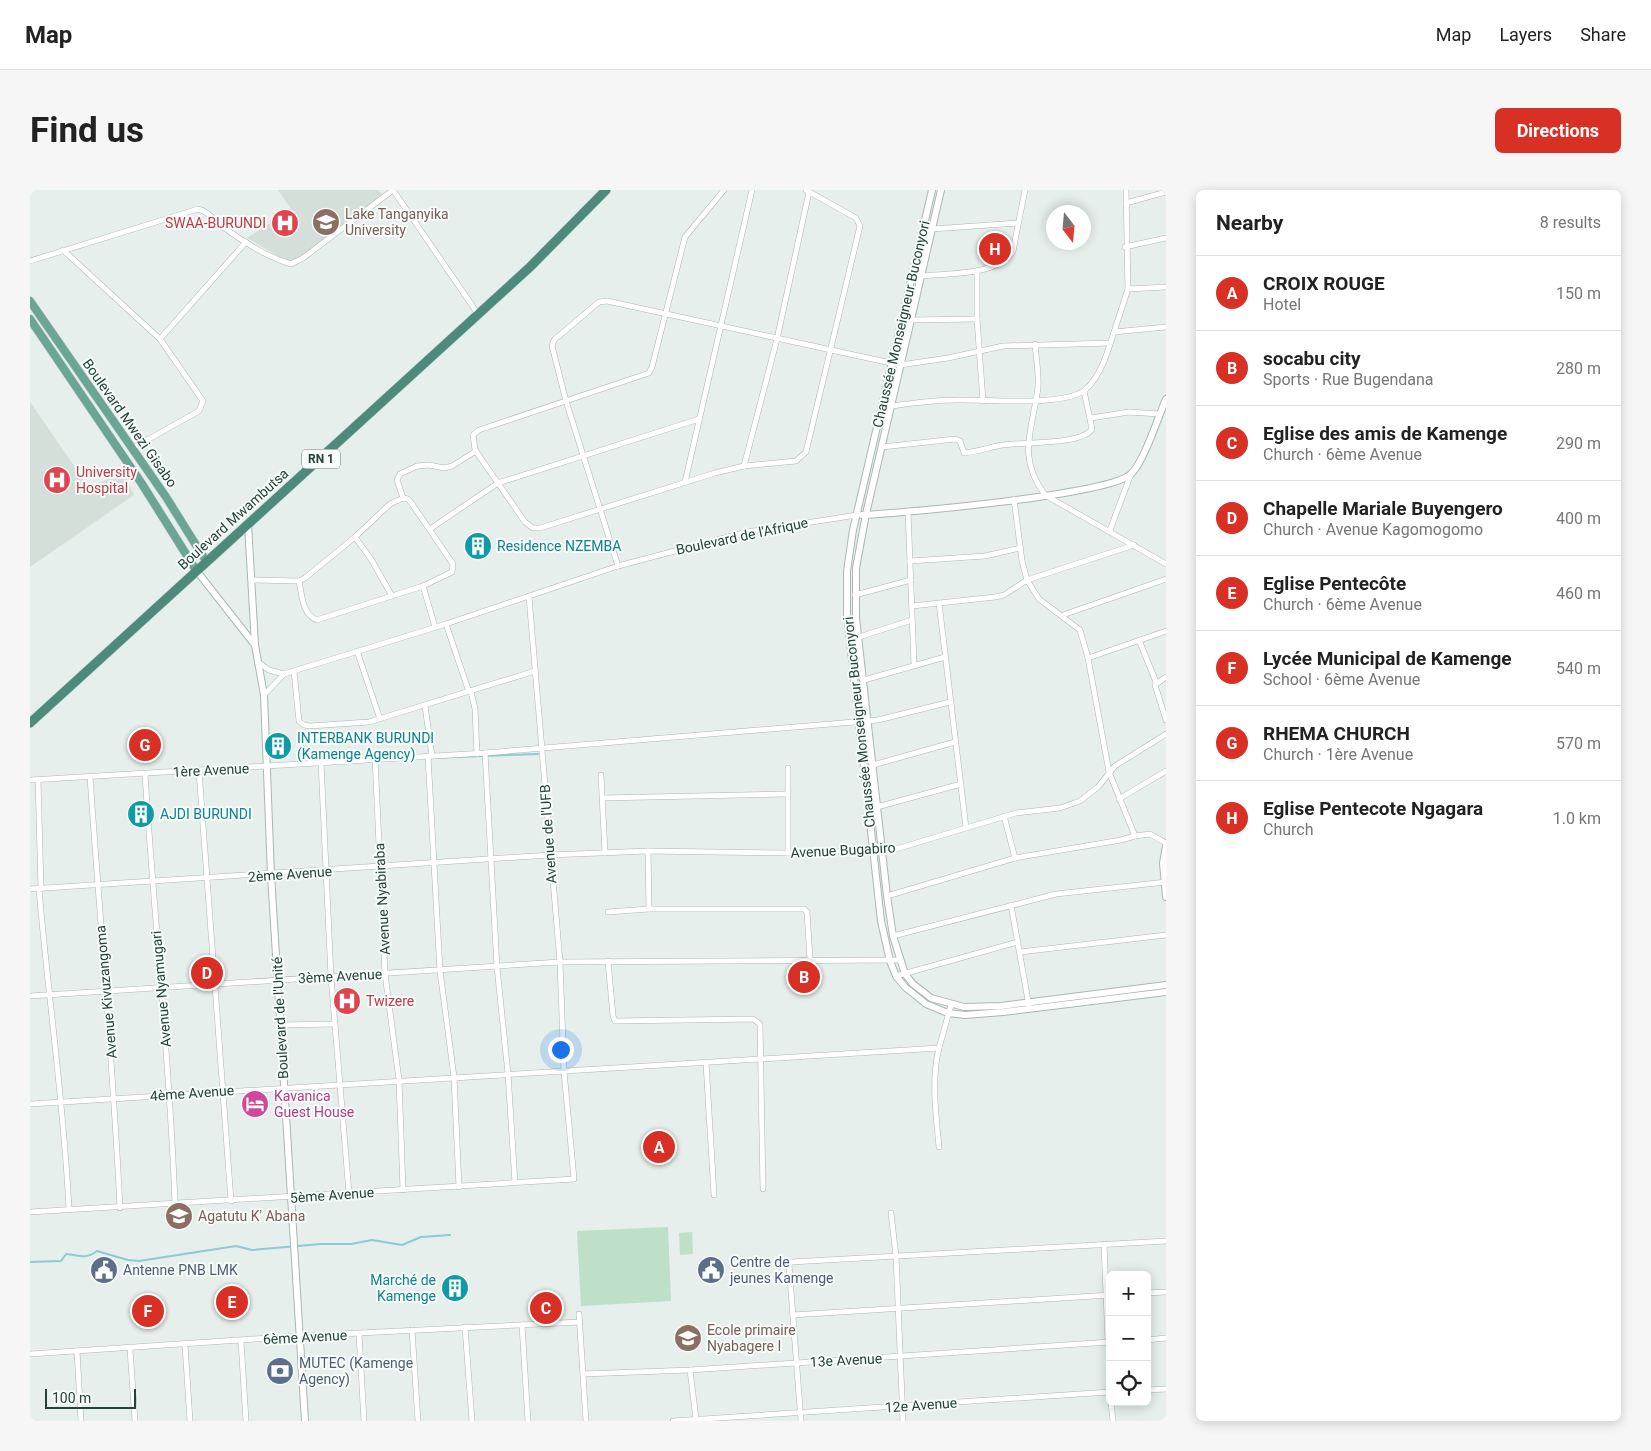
<!DOCTYPE html>
<meta charset="utf-8">
<style>
body{margin:0;font-family:Roboto,sans-serif;background:#f6f6f6;color:#222}
.controls{position:absolute;right:15px;bottom:15px;display:grid;overflow:hidden;border-radius:8px;box-shadow:0 2px 12px #0003}
.controls button{width:45px;height:45px;display:grid;place-items:center;padding:0;border:0;border-bottom:1px solid #e0e0e0;background:#fff;color:#222;font:25px sans-serif}
.compass{position:absolute;left:1016px;top:15px;width:45px;height:45px;border-radius:50%;background:#fff;box-shadow:0 2px 12px #0003;rotate:164deg}
.scale{position:absolute;left:15px;bottom:12px;width:91px;box-sizing:border-box;padding-left:5px;border:2px solid #24423a;border-top:0;font-size:14px;line-height:18px;white-space:nowrap;color:#24423a;-webkit-text-stroke:4px #f7fbf9;paint-order:stroke}
.you{position:absolute;left:530px;top:859px;width:18px;height:18px;margin:-12px;border:4px solid #fff;border-radius:50%;background:#1a73e8;box-shadow:0 0 0 8px #1a73e833}
.badge{display:grid;place-items:center;width:32px;height:32px;border-radius:50%;background:#d93025;color:#fff;font-size:16px;font-weight:700}
.pin{position:absolute;translate:-50% -50%;border:2px solid #fff;box-shadow:0 1px 5px #0006}
.list{margin:0;padding:0;list-style:none}
h2{display:flex;justify-content:space-between;align-items:center;height:65px;margin:0;padding:0 20px;font-size:21px}
h2 small{font-size:16px;font-weight:400;color:#767676}
.list li{display:grid;grid-template-columns:32px 1fr auto;gap:15px;align-items:center;box-sizing:border-box;height:75px;padding:0 20px;border-top:1px solid #e0e0e0}
.list b{display:block;font-size:19px;white-space:nowrap}
.list p{margin:0;font-size:16px;white-space:nowrap;color:#767676}
.list em{font-size:16px;font-style:normal;color:#767676}
.icon{flex:none;width:28px;height:28px;fill:none;stroke:currentColor;stroke-width:2;stroke-linecap:round;stroke-linejoin:round}
.map{position:relative;flex:none;width:1136px;height:1231px;overflow:hidden;border-radius:8px}
header{display:flex;align-items:center;gap:30px;box-sizing:border-box;height:70px;padding:0 25px;background:#fff;border-bottom:1px solid #e0e0e0}
header strong{font-size:24px}
nav{display:flex;gap:28px;margin-inline-start:auto;font-size:18px}
.intro{display:flex;align-items:center;justify-content:space-between;box-sizing:border-box;height:120px;padding:0 30px}
h1{margin:0;font-size:35px}
.button{padding:12px 22px;border-radius:8px;background:#d93025;color:#fff;font-size:18px;font-weight:700}
main{display:flex;gap:30px;padding:0 30px}
aside{flex:1;background:#fff;border-radius:8px;box-shadow:0 2px 12px #0003}
.map>svg:first-child{display:block}
</style>
<header>
<strong>Map</strong>
<nav><a>Map</a><a>Layers</a><a>Share</a></nav>
</header>
<div class="intro"><h1>Find us</h1><a class="button">Directions</a></div>
<main>
<div class="map">
<svg width="1136" height="1231" viewBox="0 0 1136 1231">
<rect width="100%" height="100%" fill="#e6efeb"/>
<g fill="#d4dfda">
<path d="M 248,0 L 348,0 L 356,8 L 287,58 L 288,60 L 266,73 L 253,69 L 217,48 L 261,19 Z"/>
<path d="M 0,212 L 58,296 L 94,284 L 104,305 L 0,377 Z"/>
</g>
<g fill="#bfe0c8">
<path d="M 784,781 L 785,792 L 764,794 L 763,782 Z"/>
<path d="M 638,1037 L 641,1111 L 551,1116 L 547,1041 Z"/>
<path d="M 662,1042 L 663,1064 L 650,1065 L 649,1043 Z"/>
</g>
<g fill="none" stroke-linecap="round" stroke-linejoin="round">
<g stroke="#8ec9d4" stroke-width="2">
<path d="M 401,568 L 508,564"/>
<path d="M 0,1072 L 31,1071 L 36,1064 C 49,1065 55,1070 67,1061 L 98,1070 L 109,1071 L 206,1056 L 222,1060 L 291,1054 L 321,1054 L 342,1050 L 372,1055 L 391,1047 L 420,1045"/>
</g>
<g stroke="#a8b8b2" stroke-width="6">
<g id="minor">
<path d="M 363,0 L 448,124"/>
<path d="M 694,0 L 655,47 L 622,177 L 619,183 L 449,240 L 443,245 L 445,260 L 495,332 L 503,338 L 510,338 L 685,283 L 714,276 L 766,271 L 776,262 L 830,36 L 826,28 L 776,0"/>
<path d="M 1096,0 L 1098,99"/>
<path d="M 1096,13 L 1136,2"/>
<path d="M 902,39 L 988,33"/>
<path d="M 1095,57 L 1136,48"/>
<path d="M 33,60 L 130,149 L 173,211 L 169,221 L 101,259"/>
<path d="M 0,71 L 168,19 C 179,21 184,31 193,37 C 211,50 239,68 261,74 L 273,68 L 363,0"/>
<path d="M 947,81 L 947,129 L 953,211"/>
<path d="M 891,86 C 917,83 969,86 983,61 L 995,0"/>
<path d="M 880,130 L 947,129"/>
<path d="M 1084,142 L 1098,99 L 1136,97"/>
<path d="M 130,149 L 216,52"/>
<path d="M 1005,154 C 1006,168 1009,183 1008,197 C 1003,239 986,266 1015,305 L 1136,374"/>
<path d="M 862,216 C 883,213 905,210 927,210 C 955,209 1034,217 1055,200 C 1071,186 1078,161 1084,142 L 1136,137"/>
<path d="M 1061,228 L 1099,222 L 1129,224"/>
<path d="M 852,257 L 925,249 L 930,251 L 934,263 C 947,262 960,257 972,255 C 990,252 1053,255 1062,239 L 1054,201"/>
<path d="M 714,276 L 747,149 L 779,2"/>
<path d="M 655,292 L 722,0"/>
<path d="M 373,308 L 367,290 L 370,284 L 387,276 L 399,275 L 414,278 L 422,276 L 446,261"/>
<path d="M 984,309 L 992,371 L 997,390 L 1009,409 L 1050,440 L 1058,468"/>
<path d="M 878,321 L 884,475"/>
<path d="M 400,339 L 468,293 L 669,229"/>
<path d="M 1080,340 L 1101,284"/>
<path d="M 325,347 L 341,369 L 362,406"/>
<path d="M 880,371 L 955,366 L 990,358"/>
<path d="M 588,376 L 536,211 L 522,156 L 524,150 L 569,112 L 577,111 L 870,175 L 918,168 L 973,156 L 1080,153"/>
<path d="M 222,390 L 269,391 L 275,388 L 325,347 L 360,314 L 373,308"/>
<path d="M 269,391 C 272,404 272,425 287,430 L 393,396 L 422,382 L 423,374 L 382,314 L 378,309 L 373,308"/>
<path d="M 393,396 L 405,437"/>
<path d="M 825,405 L 881,390"/>
<path d="M 909,413 L 936,638"/>
<path d="M 882,416 L 965,407 L 974,405 L 997,390 L 1104,355"/>
<path d="M 1033,425 L 1136,389"/>
<path d="M 416,434 L 439,502"/>
<path d="M 1136,441 L 1058,468 L 1079,582 L 1105,646 L 1120,644 L 1136,653"/>
<path d="M 829,447 L 882,430"/>
<path d="M 1109,450 L 1126,492"/>
<path d="M 327,461 L 350,529"/>
<path d="M 228,472 L 239,480 L 254,484"/>
<path d="M 264,481 L 269,531 L 274,535 L 280,536 L 339,532 L 505,481"/>
<path d="M 1136,487 L 1125,495 L 1136,530"/>
<path d="M 834,490 L 915,467"/>
<path d="M 441,501 L 445,519 L 447,564"/>
<path d="M 234,505 L 254,484 L 416,434 L 588,376 L 717,342 L 827,325"/>
<path d="M 395,516 L 402,566"/>
<path d="M 455,563 L 467,777 L 478,884 L 485,993"/>
<path d="M 398,566 L 410,781 L 424,887 L 429,997"/>
<path d="M 345,568 L 355,784 L 369,890 L 373,1000"/>
<path d="M 291,572 L 301,787 L 319,1003"/>
<path d="M 843,575 L 925,552"/>
<path d="M 758,578 L 758,663"/>
<path d="M 169,581 L 201,1011"/>
<path d="M 115,584 C 124,728 140,871 145,1015"/>
<path d="M 571,585 L 575,663"/>
<path d="M 60,587 C 70,730 83,874 90,1018"/>
<path d="M 0,590 L 455,563 L 848,530 L 920,512"/>
<path d="M 8,590 L 11,699"/>
<path d="M 573,608 L 757,604"/>
<path d="M 1089,609 L 1136,581"/>
<path d="M 847,617 L 931,594"/>
<path d="M 974,626 L 985,668"/>
<path d="M 618,661 L 619,719"/>
<path d="M 0,699 L 520,665 L 618,661 L 758,663 L 866,659 L 986,623 L 1030,618 L 1050,611 L 1068,597 L 1085,576 L 1136,544"/>
<path d="M 9,699 C 18,806 34,913 39,1020"/>
<path d="M 857,706 L 985,668 L 1091,650 L 1105,646"/>
<path d="M 981,715 L 999,816"/>
<path d="M 578,722 L 619,719 L 774,719 L 777,722 L 780,769"/>
<path d="M 863,746 L 1026,704 L 1136,692"/>
<path d="M 990,762 L 1136,745"/>
<path d="M 578,771 L 583,826 L 585,831 L 723,829 L 730,834 L 733,999"/>
<path d="M 866,786 L 988,752"/>
<path d="M 0,806 L 530,772 L 869,770"/>
<path d="M 250,835 L 305,834"/>
<path d="M 909,858 C 901,890 906,924 909,957"/>
<path d="M 676,873 L 684,1005"/>
<path d="M 0,914 L 909,858 L 921,815"/>
<path d="M 0,1022 L 544,989 L 534,881 L 530,772 L 499,407"/>
<path d="M 861,1023 L 866,1066 L 873,1231"/>
<path d="M 1074,1054 L 1078,1152"/>
<path d="M 1117,1103 L 1136,1102"/>
<path d="M 549,1124 L 556,1231"/>
<path d="M 763,1125 L 1080,1105"/>
<path d="M 492,1135 L 498,1231"/>
<path d="M 435,1137 L 442,1231"/>
<path d="M 382,1140 L 388,1231"/>
<path d="M 329,1144 L 334,1231"/>
<path d="M 1117,1150 L 1136,1148"/>
<path d="M 211,1151 L 216,1231"/>
<path d="M 155,1155 L 160,1231"/>
<path d="M 100,1159 L 105,1231"/>
<path d="M 47,1161 L 51,1231"/>
<path d="M 0,1164 L 269,1146 L 550,1132"/>
<path d="M 660,1180 L 666,1229"/>
<path d="M 553,1184 L 660,1180 L 1080,1152"/>
<path d="M 1117,1200 L 1136,1199"/>
<path d="M 1081,1212 L 1083,1231"/>
<path d="M 643,1231 L 1080,1202"/>
<path d="M 771,1231 L 759,1075 L 761,1072 L 1136,1051"/>
</g>
</g>
<g stroke="#a8b8b2" stroke-width="8">
<g id="tertiary">
<path d="M 902,0 L 823,340 L 817,381 L 817,424 L 851,731 L 860,771 L 866,786 L 875,797 L 896,814 L 918,823 L 935,825 L 973,822 L 1136,802"/>
<path d="M 911,0 L 836,324 L 826,378 L 826,428 L 857,706 L 863,746 L 875,784 L 883,794 L 901,808 L 934,817 L 971,816 L 1136,795"/>
<path d="M 832,325 C 872,323 1079,305 1101,284 C 1114,272 1128,227 1136,209"/>
<path d="M 218,334 L 225,455 L 234,505 L 241,685 L 275,1231"/>
<path d="M 166,380 L 224,454"/>
<path d="M 1136,656 L 1133,673 L 1136,707"/>
</g>
</g>
<g stroke="#c2cac8" stroke-width="9">
<g id="primary">
<path d="M 0,111 L 136,307 L 176,371"/>
<path d="M 0,129 L 112,294 L 166,380"/>
</g>
</g>
<g stroke="#c2cac8" stroke-width="10">
<path id="trunk" d="M 0,533 L 500,77 L 576,0"/>
</g>
<use href="#minor" stroke="#fff" stroke-width="5"/>
<use href="#tertiary" stroke="#fff" stroke-width="6"/>
<use href="#primary" stroke="#6aa596" stroke-width="8"/>
<use href="#trunk" stroke="#4c8a7c" stroke-width="9"/>
</g>
<defs>
<g id="university-disc" transform="scale(1.4375)"><circle r="9.5" fill="#8d6e63" stroke="#f7fbf9"/><path d="M0-5L7-2L0 1L-7-2ZM-4 1L0 2.5L4 1V4Q0 6-4 4Z" fill="#fff"/></g>
<g id="hospital-disc" transform="scale(1.4375)"><circle r="9.5" fill="#e0444e" stroke="#f7fbf9"/><path d="M-5-5h3v3.5h4V-5h3V5h-3V1.5h-4V5h-3Z" fill="#fff"/></g>
<g id="building-disc" transform="scale(1.4375)"><circle r="9.5" fill="#0f9aa8" stroke="#f7fbf9"/><path d="M-4-6H4V6H1V3H-1V6H-4ZM-2.5-4.3h1.7v1.8h-1.7ZM.8-4.3h1.7v1.8H.8ZM-2.5-1h1.7V.8h-1.7ZM.8-1h1.7V.8H.8Z" fill="#fff"/></g>
<g id="hotel-disc" transform="scale(1.4375)"><circle r="9.5" fill="#d1479c" stroke="#f7fbf9"/><path d="M-6-4.5h1.5V1H6V5H4.5V3h-9V5H-6ZM-4 0a1.8 1.8 0 1 1 3.6 0ZM.5 0V-2.5h3Q6-2.5 6 0Z" fill="#fff"/></g>
<g id="school-disc" transform="scale(1.4375)"><circle r="9.5" fill="#8d6e63" stroke="#f7fbf9"/><path d="M0-5L7-2L0 1L-7-2ZM-4 1L0 2.5L4 1V4Q0 6-4 4Z" fill="#fff"/></g>
<g id="civic-disc" transform="scale(1.4375)"><circle r="9.5" fill="#5c6f8a" stroke="#f7fbf9"/><path d="M-.6-6.5H3V-4.5H.6V-3L4-1V1h2V6H-6V1h2V-1L-.6-3ZM-1.2 2.5V6h2.4V2.5Z" fill="#fff"/></g>
<g id="bank-disc" transform="scale(1.4375)"><circle r="9.5" fill="#5c6f8a" stroke="#f7fbf9"/><path d="M-6-4H6V4H-6ZM0-2.3a2.3 2.3 0 1 0 0 4.6a2.3 2.3 0 1 0 0-4.6Z" fill="#fff"/></g>
</defs>
<g fill-rule="evenodd">
<use href="#university-disc" x="296" y="32"/>
<use href="#hospital-disc" x="255" y="33"/>
<use href="#hospital-disc" x="27" y="290"/>
<use href="#building-disc" x="448" y="356"/>
<use href="#building-disc" x="248" y="556"/>
<use href="#building-disc" x="111" y="624"/>
<use href="#hospital-disc" x="317" y="811"/>
<use href="#hotel-disc" x="225" y="914"/>
<use href="#school-disc" x="149" y="1026"/>
<use href="#civic-disc" x="74" y="1080"/>
<use href="#civic-disc" x="681" y="1080"/>
<use href="#building-disc" x="425" y="1098"/>
<use href="#school-disc" x="658" y="1148"/>
<use href="#bank-disc" x="250" y="1181"/>
</g>
<g text-anchor="middle" stroke-width="4" stroke-linejoin="round" paint-order="stroke">
<rect fill="#f7fbf9" stroke="#637a73" stroke-width="1" x="272" y="259.5" width="38" height="19" rx="4"/>
<g font-size="12" font-weight="bold" fill="#24423a">
<text x="291" y="273">RN 1</text>
</g>
<g font-size="14" fill="#785e54" stroke="#f7fbf9" text-anchor="start">
<text x="315" y="29">Lake Tanganyika<tspan x="315" dy="16">University</tspan></text>
<text x="168" y="1031">Agatutu K' Abana</text>
<text x="677" y="1145">Ecole primaire<tspan x="677" dy="16">Nyabagere I</tspan></text>
</g>
<g font-size="14" fill="#be3a42" stroke="#f7fbf9" text-anchor="start">
<text x="236" y="38" text-anchor="end">SWAA-BURUNDI</text>
<text x="46" y="287">University<tspan x="46" dy="16">Hospital</tspan></text>
<text x="336" y="816">Twizere</text>
</g>
<g font-size="14" fill="#24423a" stroke="#f7fbf9">
<text transform="translate(871 134) rotate(-77)" y="5">Chaussée Monseigneur Buconyori</text>
<text transform="translate(100 233) rotate(55)" y="5">Boulevard Mwezi Gisabo</text>
<text transform="translate(203 329) rotate(-42)" y="5">Boulevard Mwambutsa</text>
<text transform="translate(712 346) rotate(-12)" y="5">Boulevard de l'Afrique</text>
<text transform="translate(829 532) rotate(-96)" y="5">Chaussée Monseigneur Buconyori</text>
<text transform="translate(181 580) rotate(-3)" y="5">1ère Avenue</text>
<text transform="translate(518 644) rotate(-94)" y="5">Avenue de l'UFB</text>
<text transform="translate(813 660) rotate(-3)" y="5">Avenue Bugabiro</text>
<text transform="translate(260 684) rotate(-4)" y="5">2ème Avenue</text>
<text transform="translate(352 709) rotate(-93)" y="5">Avenue Nyabiraba</text>
<text transform="translate(310 786) rotate(-3)" y="5">3ème Avenue</text>
<text transform="translate(131 799) rotate(-95)" y="5">Avenue Nyamugari</text>
<text transform="translate(76 802) rotate(-95)" y="5">Avenue Kivuzangoma</text>
<text transform="translate(250 828) rotate(-93)" y="5">Boulevard de l'Unité</text>
<text transform="translate(162 903) rotate(-4)" y="5">4ème Avenue</text>
<text transform="translate(302 1005) rotate(-4)" y="5">5ème Avenue</text>
<text transform="translate(275 1147) rotate(-3)" y="5">6ème Avenue</text>
<text transform="translate(816 1170) rotate(-3)" y="5">13e Avenue</text>
<text transform="translate(891 1215) rotate(-4)" y="5">12e Avenue</text>
</g>
<g font-size="14" fill="#0d838f" stroke="#f7fbf9" text-anchor="start">
<text x="467" y="361">Residence NZEMBA</text>
<text x="267" y="553">INTERBANK BURUNDI<tspan x="267" dy="16">(Kamenge Agency)</tspan></text>
<text x="130" y="629">AJDI BURUNDI</text>
<text x="406" y="1095" text-anchor="end">Marché de<tspan x="406" dy="16">Kamenge</tspan></text>
</g>
<g font-size="14" fill="#b23c85" stroke="#f7fbf9" text-anchor="start">
<text x="244" y="911">Kavanica<tspan x="244" dy="16">Guest House</tspan></text>
</g>
<g font-size="14" fill="#4e5e75" stroke="#f7fbf9" text-anchor="start">
<text x="700" y="1077">Centre de<tspan x="700" dy="16">jeunes Kamenge</tspan></text>
<text x="93" y="1085">Antenne PNB LMK</text>
<text x="269" y="1178">MUTEC (Kamenge<tspan x="269" dy="16">Agency)</tspan></text>
</g>
</g>
</svg>
<div class="controls">
<button>+</button>
<button>−</button>
<button><svg class="icon" aria-label="locate" viewBox="0 0 24 24"><circle cx="12" cy="12" r="6"/><path d="M12 2v4M12 18v4M2 12h4M18 12h4"/></svg></button>
</div>
<svg class="compass" viewBox="-18 -18 36 36"><path d="M0-13l5 13h-10z" fill="#e53935"/><path d="M0 13l5-13h-10z" fill="#767676"/></svg>
<div class="scale">100 m</div>
<div class="you"></div>
<div class="pin badge" style="left:629px;top:957px">A</div>
<div class="pin badge" style="left:774px;top:787px">B</div>
<div class="pin badge" style="left:516px;top:1118px">C</div>
<div class="pin badge" style="left:177px;top:783px">D</div>
<div class="pin badge" style="left:202px;top:1112px">E</div>
<div class="pin badge" style="left:118px;top:1121px">F</div>
<div class="pin badge" style="left:115px;top:555px">G</div>
<div class="pin badge" style="left:965px;top:59px">H</div>
</div>
<aside>
<h2>Nearby<small>8 results</small></h2>
<ul class="list">
<li><span class="badge">A</span><div><b>CROIX ROUGE</b><p>Hotel</p></div><em>150 m</em></li>
<li><span class="badge">B</span><div><b>socabu city</b><p>Sports · Rue Bugendana</p></div><em>280 m</em></li>
<li><span class="badge">C</span><div><b>Eglise des amis de Kamenge</b><p>Church · 6ème Avenue</p></div><em>290 m</em></li>
<li><span class="badge">D</span><div><b>Chapelle Mariale Buyengero</b><p>Church · Avenue Kagomogomo</p></div><em>400 m</em></li>
<li><span class="badge">E</span><div><b>Eglise Pentecôte</b><p>Church · 6ème Avenue</p></div><em>460 m</em></li>
<li><span class="badge">F</span><div><b>Lycée Municipal de Kamenge</b><p>School · 6ème Avenue</p></div><em>540 m</em></li>
<li><span class="badge">G</span><div><b>RHEMA CHURCH</b><p>Church · 1ère Avenue</p></div><em>570 m</em></li>
<li><span class="badge">H</span><div><b>Eglise Pentecote Ngagara</b><p>Church</p></div><em>1.0 km</em></li>
</ul>
</aside>
</main>
